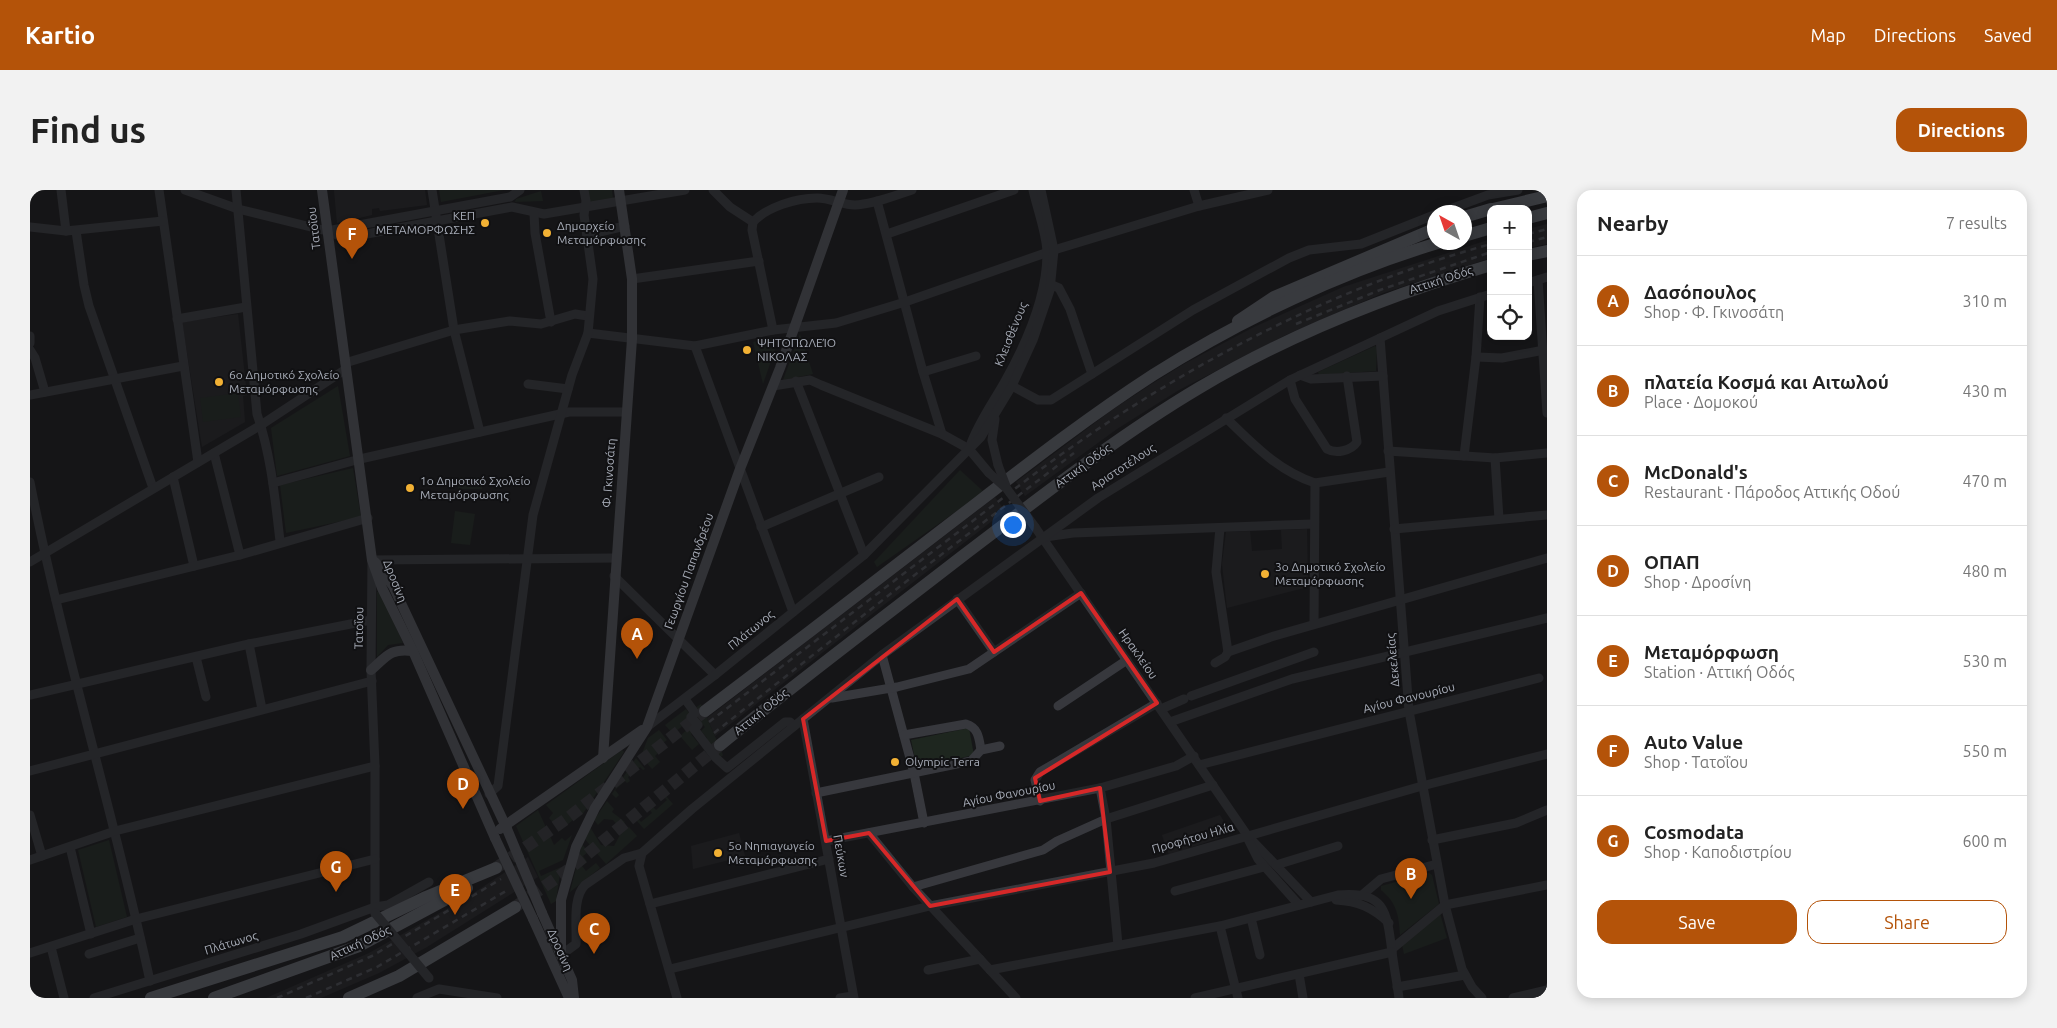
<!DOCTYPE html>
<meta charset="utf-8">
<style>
body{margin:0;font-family:Ubuntu,sans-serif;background:#f2f2f2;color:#222}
.controls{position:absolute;right:15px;top:15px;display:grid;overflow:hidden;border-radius:10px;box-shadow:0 2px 12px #0003}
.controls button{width:45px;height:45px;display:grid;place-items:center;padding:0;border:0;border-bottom:1px solid #e0e0e0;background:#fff;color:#222;font:25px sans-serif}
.compass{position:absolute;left:1397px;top:15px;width:45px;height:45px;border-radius:50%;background:#fff;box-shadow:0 2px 12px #0003;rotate:320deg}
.you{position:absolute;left:982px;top:334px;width:18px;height:18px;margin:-12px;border:4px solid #fff;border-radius:50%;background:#1a73e8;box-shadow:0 0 0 8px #1a73e833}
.badge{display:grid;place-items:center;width:32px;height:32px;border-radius:50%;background:#b45309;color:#fff;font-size:16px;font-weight:700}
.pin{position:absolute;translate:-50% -41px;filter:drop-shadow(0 1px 2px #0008)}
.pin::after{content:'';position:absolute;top:26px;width:18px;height:15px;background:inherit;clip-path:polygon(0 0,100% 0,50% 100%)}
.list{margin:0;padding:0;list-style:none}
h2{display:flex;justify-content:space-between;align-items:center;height:65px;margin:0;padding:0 20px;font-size:21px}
h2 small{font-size:16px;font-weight:400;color:#767676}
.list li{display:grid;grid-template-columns:32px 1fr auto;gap:15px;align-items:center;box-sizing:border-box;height:90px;padding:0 20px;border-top:1px solid #e0e0e0}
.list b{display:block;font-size:19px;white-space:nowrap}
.list p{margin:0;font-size:16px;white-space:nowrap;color:#767676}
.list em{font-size:16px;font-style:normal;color:#767676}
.actions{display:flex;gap:10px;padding:15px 20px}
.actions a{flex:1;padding:11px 0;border:1px solid #b45309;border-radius:15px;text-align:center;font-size:18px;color:#b45309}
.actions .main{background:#b45309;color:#fff}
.icon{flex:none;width:28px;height:28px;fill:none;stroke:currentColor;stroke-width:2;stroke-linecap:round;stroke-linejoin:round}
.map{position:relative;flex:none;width:1517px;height:808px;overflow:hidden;border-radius:15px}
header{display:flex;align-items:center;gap:30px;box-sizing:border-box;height:70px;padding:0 25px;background:#b45309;color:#fff}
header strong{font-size:24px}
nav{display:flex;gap:28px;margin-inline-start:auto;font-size:18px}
.intro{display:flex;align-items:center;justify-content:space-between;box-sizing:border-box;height:120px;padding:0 30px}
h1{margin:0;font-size:35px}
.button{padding:12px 22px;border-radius:15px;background:#b45309;color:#fff;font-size:18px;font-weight:700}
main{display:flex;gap:30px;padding:0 30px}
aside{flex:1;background:#fff;border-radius:15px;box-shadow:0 2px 12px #0003}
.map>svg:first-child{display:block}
</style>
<header>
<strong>Kartio</strong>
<nav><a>Map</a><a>Directions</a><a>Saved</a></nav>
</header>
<div class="intro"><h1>Find us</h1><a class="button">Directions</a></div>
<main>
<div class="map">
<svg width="1517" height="808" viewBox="0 0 1517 808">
<rect width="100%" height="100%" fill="#161618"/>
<g fill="#222225">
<path d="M 304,0 L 395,0 L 397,15 L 350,21 L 349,18 L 342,19 L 342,25 L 307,33 Z"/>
<path d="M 1517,34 L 1517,54 L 1498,58 L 1498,39 Z"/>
<path d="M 1461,49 L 1461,68 L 1353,103 L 1256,145 L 1149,200 L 1087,239 L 995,306 L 986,292 L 1082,220 L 1120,195 L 1154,174 L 1224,137 L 1313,97 Z"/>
<path d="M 208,124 L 217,205 L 213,206 L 215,232 L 172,257 L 152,132 Z"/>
<path d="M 965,307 L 975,321 L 685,546 L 677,528 Z"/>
<path d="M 1277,339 L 1278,397 L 1197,418 L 1192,374 L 1196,342 L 1220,341 L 1222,361 L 1252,359 L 1251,340 Z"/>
<path d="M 1190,625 L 1197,637 L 1189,648 L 1139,665 L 1132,645 Z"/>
<path d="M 709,643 L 715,666 L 663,679 L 661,656 Z"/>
<path d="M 498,667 L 508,687 L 397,757 L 349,783 L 291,808 L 236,808 L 339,763 L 436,708 Z"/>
</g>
<g fill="#1e261f">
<path d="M 409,0 L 474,0 L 411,12 Z"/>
<path d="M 558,0 L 582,0 L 583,9 L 560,13 Z"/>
<path d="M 511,1 L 513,11 L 485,12 L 486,9 Z"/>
<path d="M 770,144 L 783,184 L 753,190 Z"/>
<path d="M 740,148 L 747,154 L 733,194 L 723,152 Z"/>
<path d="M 1345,156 L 1347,158 L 1346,181 L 1289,185 L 1288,182 Z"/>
<path d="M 308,196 L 320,266 L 247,286 L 241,238 Z"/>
<path d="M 208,203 L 211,227 L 173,232 L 170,208 Z"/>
<path d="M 323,278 L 331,327 L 256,343 L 250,295 Z"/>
<path d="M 930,280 L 954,302 L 847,377 L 844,372 Z"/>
<path d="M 429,287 L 452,287 L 452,299 L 428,299 Z"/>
<path d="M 425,321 L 445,324 L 440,355 L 421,353 Z"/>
<path d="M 350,401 L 373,453 L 358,455 L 347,467 L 347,402 Z"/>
<path d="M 671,514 L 693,565 L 690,568 L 676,550 L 677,548 L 671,541 L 675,537 L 665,526 L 665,518 Z"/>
<path d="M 656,519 L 663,527 L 643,544 L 635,535 Z"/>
<path d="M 661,536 L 665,540 L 661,544 L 669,554 L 662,560 L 650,546 Z"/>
<path d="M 939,538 L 944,565 L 887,578 L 881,550 Z"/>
<path d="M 629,540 L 637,550 L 626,558 L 629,562 L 625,566 L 630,572 L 622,579 L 611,566 L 618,548 Z"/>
<path d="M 592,560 L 594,562 L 552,625 L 546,620 L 541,625 L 544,629 L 530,641 L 519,628 L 523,623 L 516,615 Z"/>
<path d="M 606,568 L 615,579 L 613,580 L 610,577 L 598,587 L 600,591 L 597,593 L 595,591 L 585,600 L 589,605 L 586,608 L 582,604 Z"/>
<path d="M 635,605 L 643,614 L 614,639 L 606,630 L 608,628 L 611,632 L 622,623 L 619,619 L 622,616 L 626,620 L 637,610 L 634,607 Z"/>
<path d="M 577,611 L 584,619 L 582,622 L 595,632 L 589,637 L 583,630 L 574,629 L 568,635 L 564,630 Z"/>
<path d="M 508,620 L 524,655 L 532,648 L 535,651 L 542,645 L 533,670 L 509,681 L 511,686 L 531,677 L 526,711 L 521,714 L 486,636 Z"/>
<path d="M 560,637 L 571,655 L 584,656 L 590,645 L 599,637 L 607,646 L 576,674 L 554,648 Z"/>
<path d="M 79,650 L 97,727 L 66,737 L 48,660 Z"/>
<path d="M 552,654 L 558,662 L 553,666 L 557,672 L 552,676 L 556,681 L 566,673 L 570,678 L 540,702 Z"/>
<path d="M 1399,683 L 1402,685 L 1409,714 L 1370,745 C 1369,726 1367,713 1351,700 L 1351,696 Z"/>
<path d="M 1410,723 L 1417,748 L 1374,764 L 1372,755 Z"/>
</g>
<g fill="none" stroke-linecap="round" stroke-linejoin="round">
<g stroke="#333438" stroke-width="12" stroke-dasharray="12 6" stroke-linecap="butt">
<path d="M 466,678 L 539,627 L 675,521"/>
<path d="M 485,717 L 538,680 L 690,555"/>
</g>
<g stroke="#37383d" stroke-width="9">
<path d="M 31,0 L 36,41"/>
<path d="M 129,0 L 168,272"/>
<path d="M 155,0 L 208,19 L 297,41 L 315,48 L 482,17 L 514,24 L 655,0"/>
<path d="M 206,0 L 227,224 C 241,265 245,308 250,351"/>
<path d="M 402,0 L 424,140 L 450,242"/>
<path d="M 683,0 L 700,17 L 723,32"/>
<path d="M 1164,0 L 1169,16"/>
<path d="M 847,11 L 893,182 L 912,244"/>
<path d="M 1412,22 L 1458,5 L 1488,0"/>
<path d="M 504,23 L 505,43 L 521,132"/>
<path d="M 723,32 C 737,17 766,8 787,8 C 800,8 813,15 825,15 C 844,14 864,6 882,0"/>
<path d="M 723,32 L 722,40 L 743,140"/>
<path d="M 0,37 L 36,41 L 133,31"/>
<path d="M 46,41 L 54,95 L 59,116 L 123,298"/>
<path d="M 297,41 L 480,7 L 490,0"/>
<path d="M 857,44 L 984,0"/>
<path d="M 557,45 L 595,36"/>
<path d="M 602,89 L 729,71"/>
<path d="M 1508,90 L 1517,223"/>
<path d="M 1017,93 L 1029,98 L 1040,119 L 1062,184"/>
<path d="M 1498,93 L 1517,87"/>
<path d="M 147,129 L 216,117"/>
<path d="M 558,143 L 665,156 L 743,140 L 806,133 L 875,112 L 1024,60 L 1169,16 L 1238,0"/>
<path d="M 0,146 L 0,153"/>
<path d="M 1350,148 L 1379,521 L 1415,715 L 1432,779 L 1442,797 L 1452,808"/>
<path d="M 665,156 L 763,422"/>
<path d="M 0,160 L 5,168 L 15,202"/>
<path d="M 1446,167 L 1472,168 L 1514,160"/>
<path d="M 315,173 L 424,140 L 480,131 L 511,134 L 545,124 L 558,126"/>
<path d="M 893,182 L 946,166"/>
<path d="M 1270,185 L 1281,189 L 1353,186"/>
<path d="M 1260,190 L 1265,209 L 1297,259 C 1306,264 1321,261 1327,252 L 1317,186"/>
<path d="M 766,191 L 834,365"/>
<path d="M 498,194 L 538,199"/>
<path d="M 743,196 L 780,190 L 791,195 L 912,244 L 939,259 L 959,283"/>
<path d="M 982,196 L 1008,210 L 1021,210 L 1163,120 L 1259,68 L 1279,60 L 1331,54 L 1404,25"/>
<path d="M 0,205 L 153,176"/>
<path d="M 1196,228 C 1223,254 1248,281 1285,293 L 1359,282"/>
<path d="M 965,229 L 962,250 L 968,275"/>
<path d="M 940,256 C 948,233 962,214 974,193 C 995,156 1017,107 1017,63 C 1017,45 1007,18 1003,0"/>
<path d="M 1358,261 L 1465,268 L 1517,263"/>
<path d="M 184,263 L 210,365"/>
<path d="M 1434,266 L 1446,167 L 1450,107"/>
<path d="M 1465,268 L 1469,329"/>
<path d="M 143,287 L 164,376"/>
<path d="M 0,292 C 33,460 84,624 120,791"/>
<path d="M 243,293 L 330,269 L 539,222 L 596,222"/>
<path d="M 731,337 L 849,287"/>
<path d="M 1005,337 L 1217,645 L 1281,712"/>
<path d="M 1190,338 L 1186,382 L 1198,462"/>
<path d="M 1364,339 L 1517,325"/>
<path d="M 1015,347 L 1043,343 L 1283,334"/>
<path d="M 0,372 L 231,235 L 316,179"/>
<path d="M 584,386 L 685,485"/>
<path d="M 927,409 L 964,462"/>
<path d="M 26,410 L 210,365 L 338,328"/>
<path d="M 1284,434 L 1285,293"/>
<path d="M 219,454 L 232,519"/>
<path d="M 852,465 L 884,583 L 894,633"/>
<path d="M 166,467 L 176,507"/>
<path d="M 1185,473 L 1195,467 L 1198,462 L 1241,447 L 1517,368"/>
<path d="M 0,505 L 219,454 L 341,430"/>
<path d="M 1161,506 L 1284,462"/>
<path d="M 802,508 L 867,497 L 939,479 L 1051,403"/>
<path d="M 655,509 L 665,523 L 661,527 L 668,535 L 664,539 L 686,568 L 697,578 L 755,532 L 760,532 L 764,536"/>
<path d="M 1028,516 L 1097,470"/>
<path d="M 1131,519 L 1154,509"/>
<path d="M 773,529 L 824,808"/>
<path d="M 1140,532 L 1262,489 L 1517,428"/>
<path d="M 617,537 L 685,485 L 834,365 L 951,247 L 982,196 L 1003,150 L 1020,100 L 1024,60 L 1011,0"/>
<path d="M 874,545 L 936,534 C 949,538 949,549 951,560"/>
<path d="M 1169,575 L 1509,488"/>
<path d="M 0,581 L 342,491"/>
<path d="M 1070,598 L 1076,629 L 1088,755"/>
<path d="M 786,603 L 941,571 L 951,560 L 970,556"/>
<path d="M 459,604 L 468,596 L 503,325 L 542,185 L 558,143 L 563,89 L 554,25 L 556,11 L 554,0"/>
<path d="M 1010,611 L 1005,590 L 1010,582 L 1127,513"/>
<path d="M 0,625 L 12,666"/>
<path d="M 839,643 L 883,697 L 986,808"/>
<path d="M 1218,649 L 1228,669 L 1269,715"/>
<path d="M 1402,650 L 1486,633 L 1517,620"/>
<path d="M 796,651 L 1070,598 L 1146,576 L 1164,566"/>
<path d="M 40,657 L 61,744"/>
<path d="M 612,663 L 609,676 L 647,808"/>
<path d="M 0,670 L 85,641 L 345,576"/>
<path d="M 1246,675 L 1308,656"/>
<path d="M 883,697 L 1013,660 L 1027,651 L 1076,629 L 1183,595"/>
<path d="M 1145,701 L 1234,677"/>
<path d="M 1331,706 L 1351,689 L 1407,674"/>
<path d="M 1306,710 C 1328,711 1343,718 1359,733"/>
<path d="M 620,714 L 799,669"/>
<path d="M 345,723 L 345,576 L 341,480 L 342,370 L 585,368"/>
<path d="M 1221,728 L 1230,765"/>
<path d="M 1190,736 L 1208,808"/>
<path d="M 21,757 L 34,808"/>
<path d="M 1362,759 L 1415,715 L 1517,695"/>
<path d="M 0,763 L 106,729 L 345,669"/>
<path d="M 59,764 L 110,748"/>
<path d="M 531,765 L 546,754 C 547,737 542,708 555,695 L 594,668 L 612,663 L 662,619 L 852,465 L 1068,308 L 1260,190 L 1408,121 L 1461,104"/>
<path d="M 640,779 L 900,716 L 1124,673 L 1392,596 L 1517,564"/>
<path d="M 898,780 L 950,769"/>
<path d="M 960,780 L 1190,736 L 1308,705 C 1356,700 1357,723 1362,762 C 1364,777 1367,793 1369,808"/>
<path d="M 1269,784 L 1273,808"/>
<path d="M 1367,797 L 1435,785"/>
<path d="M 64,808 L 271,744 L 345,717 L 358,715 L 399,692"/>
<path d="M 387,808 L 409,799 L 467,808"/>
<path d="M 810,808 L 823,806"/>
<path d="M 1165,808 L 1362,762"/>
<path d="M 1483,808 L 1517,800"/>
</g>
<g stroke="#53555c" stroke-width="10">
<path d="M 292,0 L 342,370 L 352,398 L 383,461 L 465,648"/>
<path d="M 345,372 L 363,396 L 477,639"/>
<path d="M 341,480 C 357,466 360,458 383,461"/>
<path d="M 573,568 L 602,149 L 602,89 L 589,0"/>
<path d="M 470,639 L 612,540"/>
<path d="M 512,723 L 542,790 L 544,808"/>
<path d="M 503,729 L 539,808"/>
<path d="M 531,765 L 531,710 L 546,657 L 565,618 L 617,537 L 710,279 L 750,178 L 813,0"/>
</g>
<g stroke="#63666e" stroke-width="12">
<path d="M 1463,19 L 1517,6"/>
<path d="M 1434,27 L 1461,19"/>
<path d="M 1498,28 L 1517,23"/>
<path d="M 1434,46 L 1461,38"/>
<path d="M 1498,65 L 1517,61"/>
<path d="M 1208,131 L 1244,107 L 1404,39"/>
<path d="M 675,521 C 756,460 837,398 917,336 C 985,284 1052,231 1123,185 C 1210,130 1313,81 1411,52"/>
<path d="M 690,555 C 769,491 850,430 930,368 C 1008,309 1085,248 1169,198 C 1260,144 1359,105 1461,75"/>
<path d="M 121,808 L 313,747 L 396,707 L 466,678"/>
<path d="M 184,808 L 329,756 L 437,698"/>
<path d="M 319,808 L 369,786 L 485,717"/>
</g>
<g stroke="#4a4c52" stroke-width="2.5" stroke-dasharray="6 5" stroke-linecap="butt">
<path d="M 1498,44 L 1517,39"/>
<path d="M 1498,52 L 1517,47"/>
<path d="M 1266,134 L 1350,100 L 1461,62"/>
<path d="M 679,532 L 1003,285 C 1142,182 1294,100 1461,54"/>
<path d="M 684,543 L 873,394 L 1044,263"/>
<path d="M 247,808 L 342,766 L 471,689"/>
<path d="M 276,808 L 347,777 L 476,701"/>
</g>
<g stroke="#37383d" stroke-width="9">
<path d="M 968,275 L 976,296"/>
<path d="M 959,283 L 977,299 L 1005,337"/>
<path d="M 345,723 L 399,788"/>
</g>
<g stroke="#53555c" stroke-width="10">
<path d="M 477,639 L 512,723"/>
<path d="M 465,648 L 503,729"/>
</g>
</g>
<path d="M0 0H1517V808H0ZM 1051,403 L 1127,513 L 1005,588 L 1010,611 L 1070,598 L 1080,682 L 900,716 L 839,643 L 796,651 L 773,529 L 927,409 L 964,462 Z" fill="#161618" fill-opacity=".55" fill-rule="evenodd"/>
<path fill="none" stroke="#d62828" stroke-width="4" stroke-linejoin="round" d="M 1051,403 L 1127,513 L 1005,588 L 1010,611 L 1070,598 L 1080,682 L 900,716 L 839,643 L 796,651 L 773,529 L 927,409 L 964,462 Z"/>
<g fill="#f2b134" stroke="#111113" stroke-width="2">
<circle cx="455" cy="33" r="5"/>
<circle cx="517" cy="43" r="5"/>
<circle cx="717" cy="160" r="5"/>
<circle cx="189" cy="192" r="5"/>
<circle cx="380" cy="298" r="5"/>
<circle cx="1235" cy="384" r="5"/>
<circle cx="865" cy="572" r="5"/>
<circle cx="688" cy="663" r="5"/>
</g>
<g text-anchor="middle" stroke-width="4" stroke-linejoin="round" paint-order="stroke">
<g font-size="12" fill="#a8adb8" stroke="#111113" text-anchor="start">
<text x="445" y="30" text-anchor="end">ΚΕΠ<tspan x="445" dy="14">ΜΕΤΑΜΟΡΦΩΣΗΣ</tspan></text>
<text x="527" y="40">Δημαρχείο<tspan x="527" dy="14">Μεταμόρφωσης</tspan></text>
<text x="727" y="157">ΨΗΤΟΠΩΛΕΊΟ<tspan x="727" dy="14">ΝΙΚΟΛΑΣ</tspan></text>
<text x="199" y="189">6ο Δημοτικό Σχολείο<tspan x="199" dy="14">Μεταμόρφωσης</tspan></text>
<text x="390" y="295">1ο Δημοτικό Σχολείο<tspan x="390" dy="14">Μεταμόρφωσης</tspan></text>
<text x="1245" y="381">3ο Δημοτικό Σχολείο<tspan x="1245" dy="14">Μεταμόρφωσης</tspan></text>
<text x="875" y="576">Olympic Terra</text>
<text x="698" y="660">5ο Νηπιαγωγείο<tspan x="698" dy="14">Μεταμόρφωσης</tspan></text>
</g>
<g font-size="12" fill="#a8adb8" stroke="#111113">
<text transform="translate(284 38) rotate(-97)" y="4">Τατοΐου</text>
<text transform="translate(1411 90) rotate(-18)" y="4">Αττική Οδός</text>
<text transform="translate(981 144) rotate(-68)" y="4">Κλεισθένους</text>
<text transform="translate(1053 276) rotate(-36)" y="4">Αττική Οδός</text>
<text transform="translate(1093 277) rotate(-33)" y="4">Αριστοτέλους</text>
<text transform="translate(579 283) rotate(-86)" y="4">Φ. Γκινοσάτη</text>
<text transform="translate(659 381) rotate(-70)" y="4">Γεωργίου Παπανδρέου</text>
<text transform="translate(365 391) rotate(68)" y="4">Δροσίνη</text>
<text transform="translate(329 438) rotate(-89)" y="4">Τατοΐου</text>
<text transform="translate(721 440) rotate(-39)" y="4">Πλάτωνος</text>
<text transform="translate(1108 464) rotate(55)" y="4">Ηρακλείου</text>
<text transform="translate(1363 470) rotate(-95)" y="4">Δεκελείας</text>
<text transform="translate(1379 508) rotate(-14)" y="4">Αγίου Φανουρίου</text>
<text transform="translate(731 522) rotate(-39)" y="4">Αττική Οδός</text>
<text transform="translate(979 604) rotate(-11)" y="4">Αγίου Φανουρίου</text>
<text transform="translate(1163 648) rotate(-16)" y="4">Προφήτου Ηλία</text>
<text transform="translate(811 666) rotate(80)" y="4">Πεύκων</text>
<text transform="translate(201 753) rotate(-17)" y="4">Πλάτωνος</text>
<text transform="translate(330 753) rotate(-25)" y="4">Αττική Οδός</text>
<text transform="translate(530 760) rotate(66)" y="4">Δροσίνη</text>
</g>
</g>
</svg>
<div class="controls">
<button>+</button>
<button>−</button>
<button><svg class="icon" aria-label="locate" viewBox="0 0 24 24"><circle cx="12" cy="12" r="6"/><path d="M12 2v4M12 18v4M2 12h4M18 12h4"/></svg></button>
</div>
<svg class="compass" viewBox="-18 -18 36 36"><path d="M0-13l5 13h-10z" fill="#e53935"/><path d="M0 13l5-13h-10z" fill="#767676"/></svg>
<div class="you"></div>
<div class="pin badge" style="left:607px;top:469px">A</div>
<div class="pin badge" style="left:1381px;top:709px">B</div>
<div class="pin badge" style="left:564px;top:764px">C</div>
<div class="pin badge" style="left:433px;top:619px">D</div>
<div class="pin badge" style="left:425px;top:725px">E</div>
<div class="pin badge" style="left:322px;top:69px">F</div>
<div class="pin badge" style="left:306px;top:702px">G</div>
</div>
<aside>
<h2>Nearby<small>7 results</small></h2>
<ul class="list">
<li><span class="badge">A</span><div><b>Δασόπουλος</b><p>Shop · Φ. Γκινοσάτη</p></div><em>310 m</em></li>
<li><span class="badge">B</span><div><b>πλατεία Κοσμά και Αιτωλού</b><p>Place · Δομοκού</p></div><em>430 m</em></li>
<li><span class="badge">C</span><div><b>McDonald's</b><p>Restaurant · Πάροδος Αττικής Οδού</p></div><em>470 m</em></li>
<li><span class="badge">D</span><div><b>ΟΠΑΠ</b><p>Shop · Δροσίνη</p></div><em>480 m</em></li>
<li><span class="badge">E</span><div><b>Μεταμόρφωση</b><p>Station · Αττική Οδός</p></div><em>530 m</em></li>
<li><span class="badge">F</span><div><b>Auto Value</b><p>Shop · Τατοΐου</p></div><em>550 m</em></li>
<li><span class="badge">G</span><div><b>Cosmodata</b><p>Shop · Καποδιστρίου</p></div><em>600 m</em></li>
</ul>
<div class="actions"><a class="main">Save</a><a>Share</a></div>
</aside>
</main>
